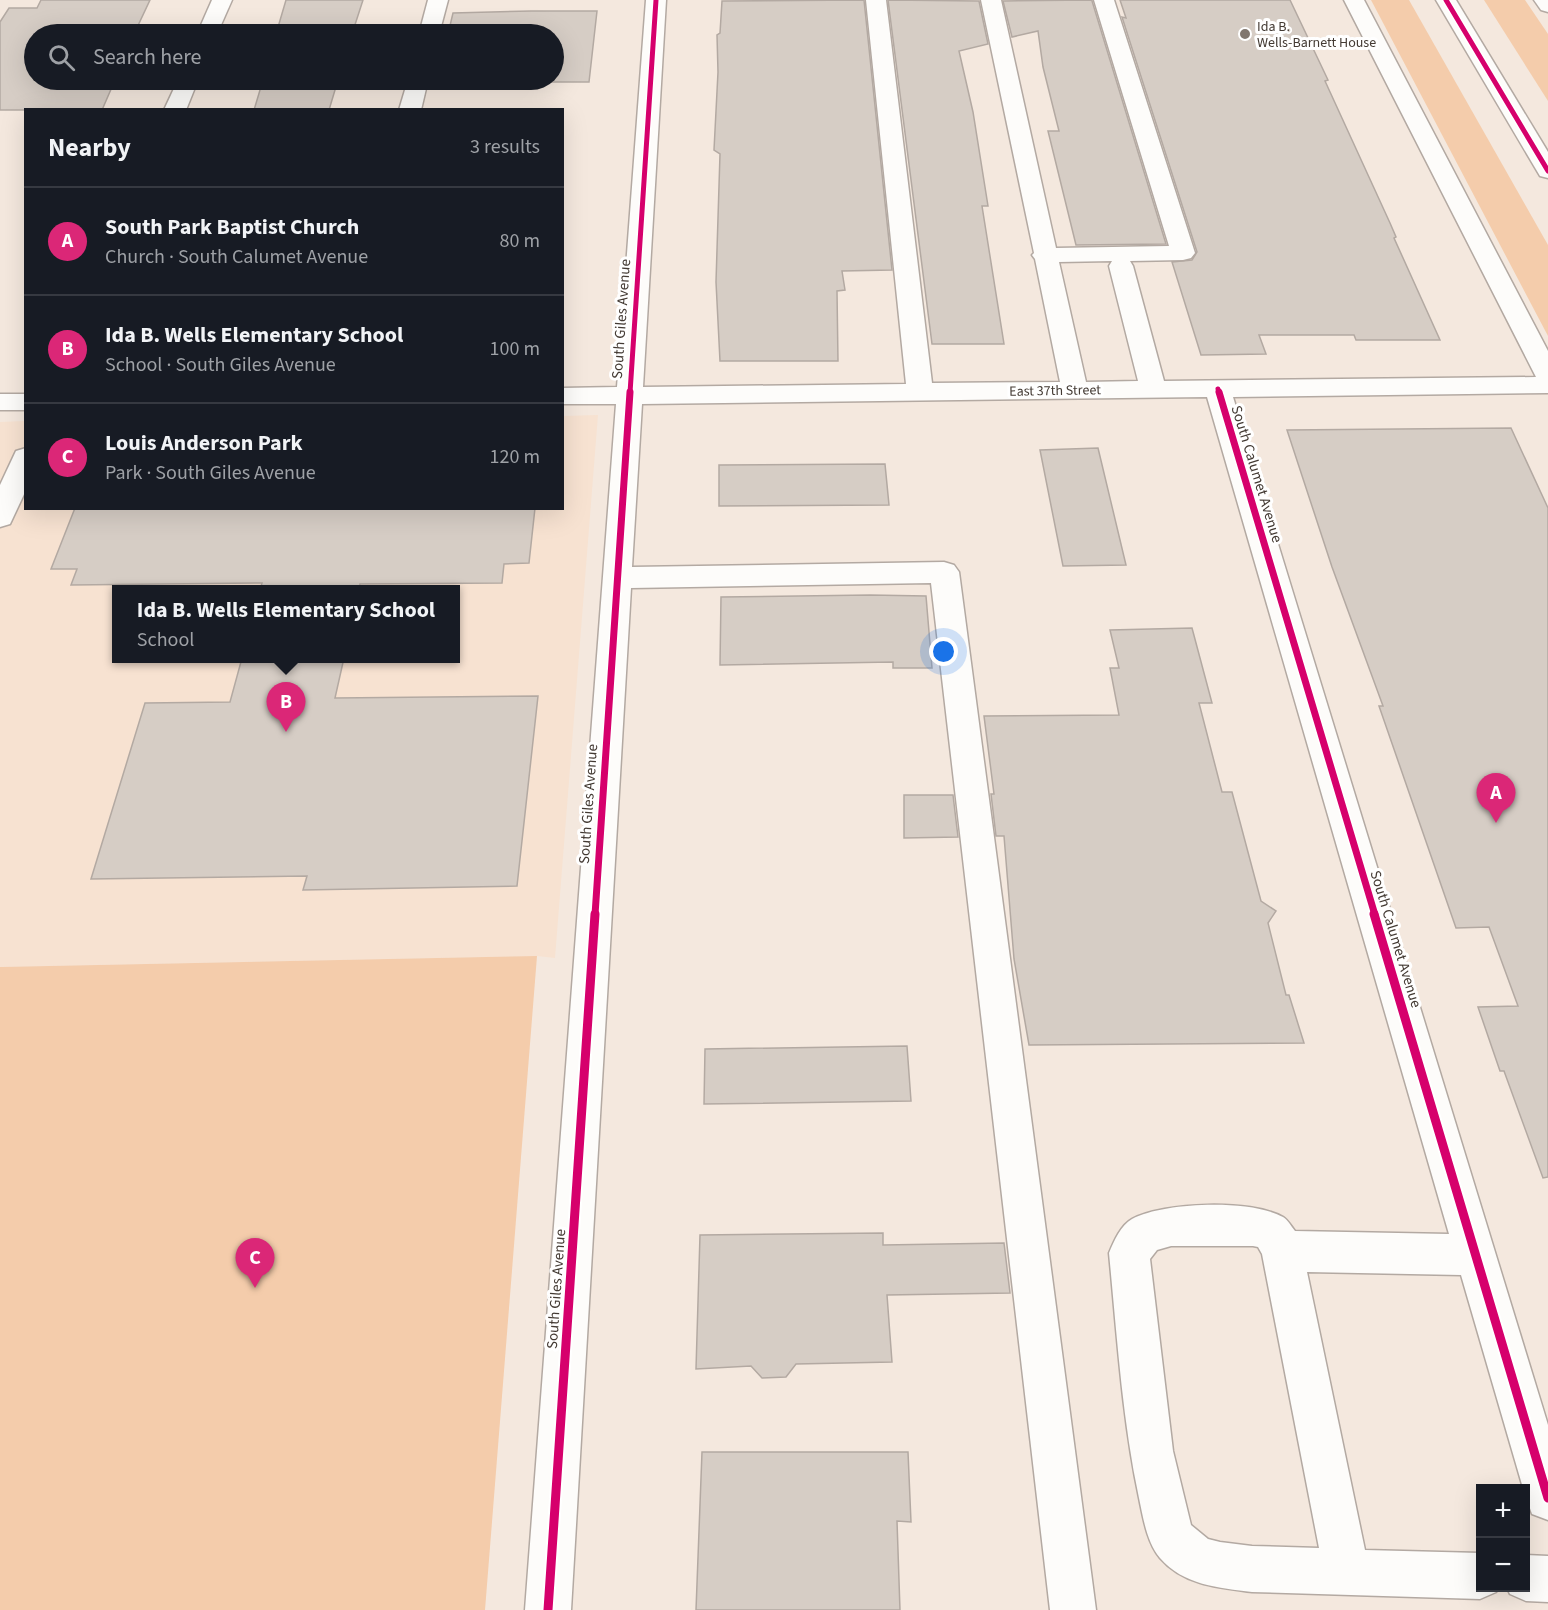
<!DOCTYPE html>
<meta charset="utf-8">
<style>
body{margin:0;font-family:"Source Sans 3",sans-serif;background:#20242c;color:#f1f3f6}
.controls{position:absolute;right:18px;bottom:18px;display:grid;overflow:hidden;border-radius:0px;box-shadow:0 6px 24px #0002}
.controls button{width:54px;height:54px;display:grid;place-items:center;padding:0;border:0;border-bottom:2px solid #363941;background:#171b24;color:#f1f3f6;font:30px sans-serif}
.you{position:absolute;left:944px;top:652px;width:21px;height:21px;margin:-15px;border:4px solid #fff;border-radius:50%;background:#1a73e8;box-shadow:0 0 0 9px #1a73e833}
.badge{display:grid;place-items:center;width:39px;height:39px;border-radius:50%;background:#db2777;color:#fff;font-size:20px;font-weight:700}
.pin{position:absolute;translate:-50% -50px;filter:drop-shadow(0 2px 3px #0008)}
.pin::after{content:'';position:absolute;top:32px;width:21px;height:18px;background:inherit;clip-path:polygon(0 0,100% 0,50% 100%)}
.popup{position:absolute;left:112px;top:585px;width:348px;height:78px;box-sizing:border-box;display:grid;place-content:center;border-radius:0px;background:#171b24;filter:drop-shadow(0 2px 4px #0005);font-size:20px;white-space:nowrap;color:#9ea1a6}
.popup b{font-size:22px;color:#f1f3f6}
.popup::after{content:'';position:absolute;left:50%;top:100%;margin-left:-12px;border:12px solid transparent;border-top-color:#171b24}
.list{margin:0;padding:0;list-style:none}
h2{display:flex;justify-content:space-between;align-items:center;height:78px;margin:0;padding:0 24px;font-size:26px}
h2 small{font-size:20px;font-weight:400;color:#9ea1a6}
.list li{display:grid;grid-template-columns:39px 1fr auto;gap:18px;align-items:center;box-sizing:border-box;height:108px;padding:0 24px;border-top:2px solid #363941}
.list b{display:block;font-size:22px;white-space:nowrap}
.list p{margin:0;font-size:20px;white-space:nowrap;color:#9ea1a6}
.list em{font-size:20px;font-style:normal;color:#9ea1a6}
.icon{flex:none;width:33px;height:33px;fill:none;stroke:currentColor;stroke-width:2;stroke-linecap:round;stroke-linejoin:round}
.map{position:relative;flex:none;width:1548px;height:1610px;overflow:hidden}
.search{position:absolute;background:#171b24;box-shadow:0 6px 24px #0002;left:24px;top:24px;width:540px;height:66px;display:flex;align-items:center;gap:15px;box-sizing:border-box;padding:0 21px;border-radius:33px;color:#9ea1a6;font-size:22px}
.panel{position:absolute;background:#171b24;box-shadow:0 6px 24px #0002;left:24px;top:108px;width:540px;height:402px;border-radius:0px}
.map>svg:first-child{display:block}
</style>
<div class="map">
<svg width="1548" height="1610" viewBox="0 0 1548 1610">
<rect width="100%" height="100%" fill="#f4e8de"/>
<path fill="#f7e2d1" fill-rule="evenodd" d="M 598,415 L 555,958 L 537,956 L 0,967 L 0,422 L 25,421 L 26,508 L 562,508 L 563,416 ZM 116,590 L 455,590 L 455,658 L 116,658 Z"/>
<g fill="#f4ccab">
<path d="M 1371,0 L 1409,0 L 1548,245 L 1548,336 Z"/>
<path d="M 1484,0 L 1525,0 L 1548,34 L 1548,101 Z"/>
<path d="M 537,956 L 485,1610 L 0,1610 L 0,967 Z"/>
</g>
<g fill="#d6cdc5" stroke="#b3a9a2" stroke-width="1.5">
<path d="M 41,0 L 150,0 L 134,34 L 34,34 L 34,80 L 115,80 L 102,110 L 0,110 L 0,22 L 9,8 L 37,8 Z"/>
<path d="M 286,0 L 363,0 L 352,34 L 276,34 Z"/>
<path d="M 864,0 L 892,270 L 842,271 L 845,290 L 837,291 L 838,361 L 720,361 L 716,282 L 720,154 L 714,150 L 718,72 L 717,35 L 720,33 L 722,1 Z"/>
<path d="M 888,0 L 979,1 L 988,44 L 959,51 L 973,112 L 988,206 L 982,206 L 1004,344 L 932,344 Z"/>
<path d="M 1092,0 L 1092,1 L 1166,244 L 1076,245 L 1048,131 L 1059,131 L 1043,67 L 1038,31 L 1012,37 L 1003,1 Z"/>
<path d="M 1120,0 L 1290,0 L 1328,80 L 1325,81 L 1390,223 L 1396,237 L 1394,238 L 1440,340 L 1356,340 L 1354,335 L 1259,335 L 1266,354 L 1201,355 L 1172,262 L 1192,260 L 1197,252 L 1122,17 L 1126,18 Z"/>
<path d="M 531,11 L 597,11 L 589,82 L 551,82 L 551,80 L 436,81 L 554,80 L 554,34 L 448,34 L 453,13 Z"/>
<path d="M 263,80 L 338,80 L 329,110 L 254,110 Z"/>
<path d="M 1511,428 L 1548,508 L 1548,1177 L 1543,1178 L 1504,1071 L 1500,1071 L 1478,1007 L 1518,1006 L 1489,927 L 1456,928 L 1379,706 L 1383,706 L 1332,567 L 1287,430 Z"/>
<path d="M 1098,448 L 1126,565 L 1063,566 L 1040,450 Z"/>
<path d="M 885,464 L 889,505 L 719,506 L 719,465 Z"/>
<path d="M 75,508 L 535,508 L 529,563 L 504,564 L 502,583 L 360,584 L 359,590 L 260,590 L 262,583 L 71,585 L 77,569 L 51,569 Z"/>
<path d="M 870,595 L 926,596 L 932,668 L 893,668 L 893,662 L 720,665 L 721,597 Z"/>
<path d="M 1192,628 L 1212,703 L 1199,703 L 1222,792 L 1232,792 L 1261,901 L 1276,911 L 1268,923 L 1286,995 L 1289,995 L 1304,1043 L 1029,1045 L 1014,959 L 1004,836 L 996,836 L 991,794 L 994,794 L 984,716 L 1119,715 L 1110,668 L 1119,668 L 1110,630 Z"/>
<path d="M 242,658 L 344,658 L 335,698 L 538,696 L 517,886 L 303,890 L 307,876 L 91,879 L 145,703 L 230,702 Z"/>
<path d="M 904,795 L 953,795 L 958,837 L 904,838 Z"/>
<path d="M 907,1046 L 911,1101 L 704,1104 L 705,1049 Z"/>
<path d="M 883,1233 L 883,1245 L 1004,1243 L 1010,1293 L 887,1295 L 892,1362 L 796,1364 L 786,1377 L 762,1378 L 751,1366 L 696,1369 L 700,1235 Z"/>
<path d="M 702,1452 L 908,1452 L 911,1522 L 897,1521 L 900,1610 L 696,1610 Z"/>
</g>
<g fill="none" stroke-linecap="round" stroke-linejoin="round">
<g stroke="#b3a9a2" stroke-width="3">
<g id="minor">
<path d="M 212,0 L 232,0 L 217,34 L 197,34 Z"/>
<path d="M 428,0 L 448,0 L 439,34 L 419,34 Z"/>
<path d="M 646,0 L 666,0 L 643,387 L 906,384 L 866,0 L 886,0 L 932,383 L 1060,382 L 1035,259 L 1032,255 L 1034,253 L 981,0 L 1001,0 L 1056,248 L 1169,246 L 1094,0 L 1114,0 L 1195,253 L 1191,258 L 1183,260 L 1130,261 L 1133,266 L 1164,381 L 1536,377 L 1344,0 L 1364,0 L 1548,351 L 1548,393 L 1233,397 L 1548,1425 L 1548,1520 L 1532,1514 L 1526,1497 L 1526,1488 L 1523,1488 L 1461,1275 L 1307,1272 L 1365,1550 L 1480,1553 L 1480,1588 L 1498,1588 L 1496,1592 L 1480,1599 L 1252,1592 C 1219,1588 1183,1585 1160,1558 C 1147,1543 1143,1517 1139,1498 C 1122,1418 1117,1335 1109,1253 C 1114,1241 1121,1225 1132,1219 C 1164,1202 1251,1199 1283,1217 C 1288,1220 1291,1226 1295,1231 L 1449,1234 L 1207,397 L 642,404 L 632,567 L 944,562 L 954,565 L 959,572 L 1096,1610 L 1050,1610 L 931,583 L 631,588 L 571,1610 L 525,1610 L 616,404 L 562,404 L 562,388 L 617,387 ZM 1112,261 L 1109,266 L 1138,381 L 1086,382 L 1059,262 ZM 1171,1246 L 1253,1246 L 1258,1247 L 1262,1254 L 1319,1548 L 1252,1546 L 1220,1542 L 1208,1539 L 1191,1525 L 1173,1451 L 1150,1259 L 1157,1250 Z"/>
<path d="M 1436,0 L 1456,0 L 1548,152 L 1548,178 L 1540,176 L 1537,171 Z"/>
<path d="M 1534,0 L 1548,0 L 1548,12 L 1541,10 Z"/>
<path d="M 178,80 L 198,80 L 186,110 L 164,110 Z"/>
<path d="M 408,80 L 428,80 L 421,110 L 399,110 Z"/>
<rect x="0" y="394" width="26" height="16"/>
<path d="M 26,448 L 26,490 L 10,524 L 0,527 L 0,485 L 16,451 Z"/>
<path d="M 1526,1555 L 1548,1556 L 1548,1602 L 1526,1601 L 1510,1594 L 1507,1588 L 1526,1588 Z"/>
</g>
</g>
<use href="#minor" fill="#fdfcfa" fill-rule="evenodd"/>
<g stroke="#fff" stroke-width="8">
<g id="cycleway-far2">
<path d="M 1446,0 L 1548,171"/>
<path d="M 1218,389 L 1219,393"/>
<path d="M 630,393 L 656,0"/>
</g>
</g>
<g stroke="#fff" stroke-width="10">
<g id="cycleway-far1">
<path d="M 1219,392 L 1375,915"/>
<path d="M 595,915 L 630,392"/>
</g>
</g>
<g stroke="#fff" stroke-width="13">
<g id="cycleway">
<path d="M 1374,914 L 1548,1498"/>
<path d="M 548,1610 L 595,914"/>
</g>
</g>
<use href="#cycleway-far2" stroke="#d6006c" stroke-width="5"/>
<use href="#cycleway-far1" stroke="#d6006c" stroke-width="7"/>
<use href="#cycleway" stroke="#d6006c" stroke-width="9"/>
</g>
<circle fill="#81776f" stroke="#fff" stroke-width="2" cx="1245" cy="34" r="6"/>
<g text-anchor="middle" stroke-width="6" stroke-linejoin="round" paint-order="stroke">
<g font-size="14" fill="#433a33" stroke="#fff" text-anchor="start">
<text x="1257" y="31">Ida B.<tspan x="1257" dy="16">Wells-Barnett House</tspan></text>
</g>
<g font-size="14" fill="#433a33" stroke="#fff">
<text transform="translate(1055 390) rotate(-1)" y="5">East 37th Street</text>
</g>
<g font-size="15" fill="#433a33" stroke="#fff">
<text transform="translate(621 319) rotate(-86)" y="5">South Giles Avenue</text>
<text transform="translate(1257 474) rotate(73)" y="5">South Calumet Avenue</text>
<text transform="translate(588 804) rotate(-86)" y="5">South Giles Avenue</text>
<text transform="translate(1396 939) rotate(73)" y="5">South Calumet Avenue</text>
<text transform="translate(556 1289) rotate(-86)" y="5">South Giles Avenue</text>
</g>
</g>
</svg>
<div class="controls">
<button>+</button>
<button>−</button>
</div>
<div class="you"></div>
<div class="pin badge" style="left:1496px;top:823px">A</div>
<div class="pin badge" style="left:286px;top:732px">B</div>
<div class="popup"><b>Ida B. Wells Elementary School</b>School</div>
<div class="pin badge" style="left:255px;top:1288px">C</div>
<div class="search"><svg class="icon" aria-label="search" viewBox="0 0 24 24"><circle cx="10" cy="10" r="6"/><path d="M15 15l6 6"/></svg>Search here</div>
<section class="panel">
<h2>Nearby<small>3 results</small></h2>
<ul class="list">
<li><span class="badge">A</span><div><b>South Park Baptist Church</b><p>Church · South Calumet Avenue</p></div><em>80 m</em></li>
<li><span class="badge">B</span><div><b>Ida B. Wells Elementary School</b><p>School · South Giles Avenue</p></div><em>100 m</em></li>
<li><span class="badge">C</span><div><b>Louis Anderson Park</b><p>Park · South Giles Avenue</p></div><em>120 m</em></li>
</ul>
</section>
</div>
